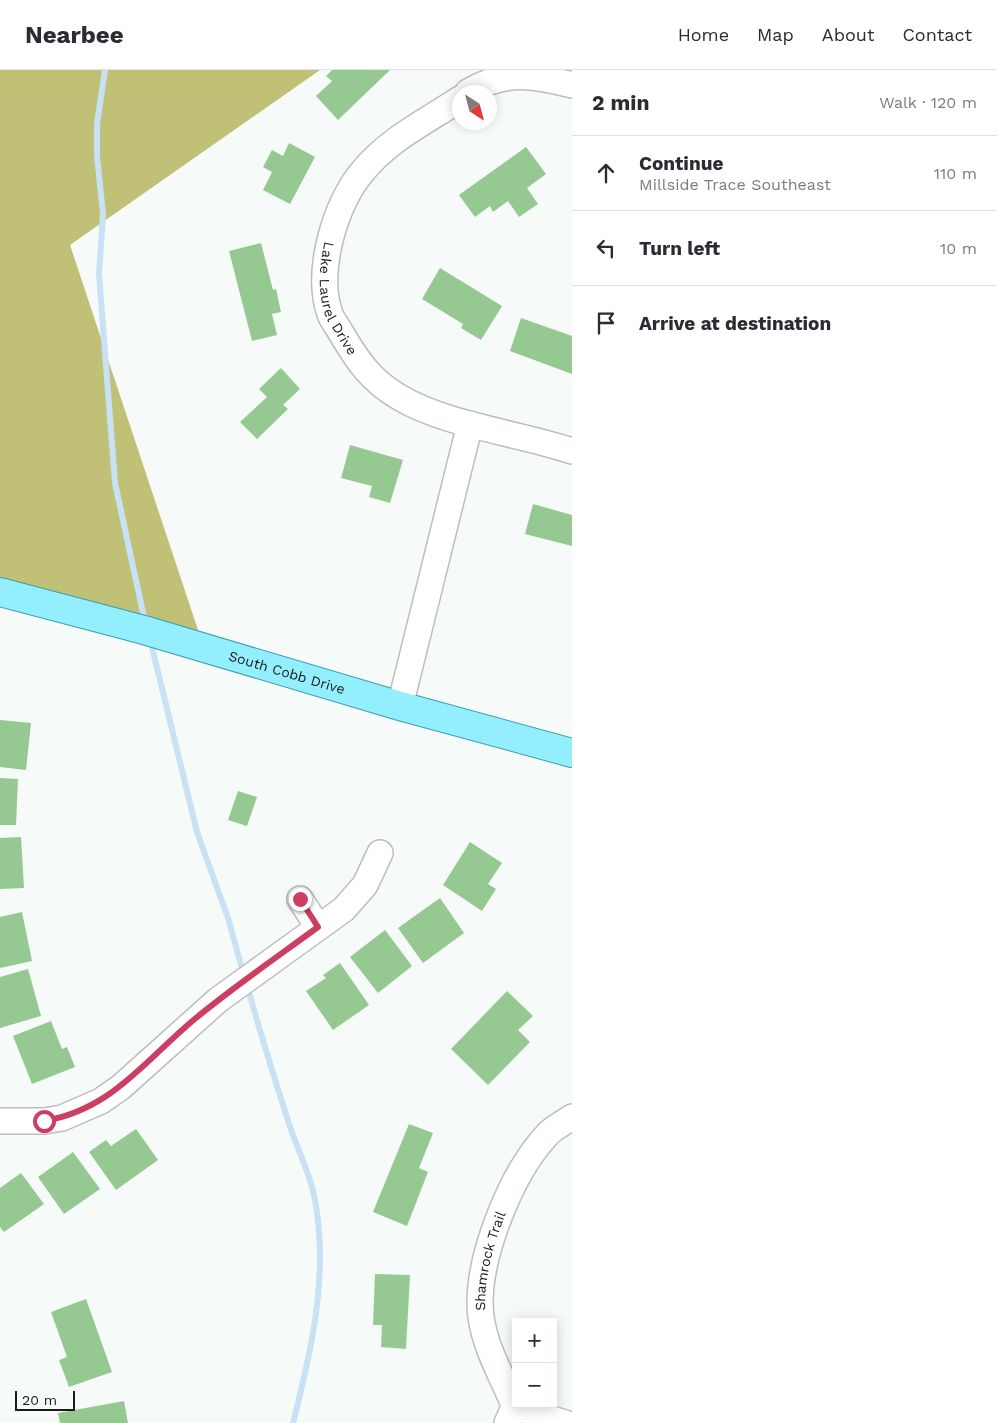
<!DOCTYPE html>
<meta charset="utf-8">
<style>
body{margin:0;font-family:"Work Sans",sans-serif;background:#f2f2f3;color:#2b2b33}
.controls{position:absolute;right:15px;bottom:15px;display:grid;overflow:hidden;border-radius:0px;box-shadow:0 2px 12px #0003}
.controls button{width:45px;height:45px;display:grid;place-items:center;padding:0;border:0;border-bottom:1px solid #e1e1e2;background:#fff;color:#2b2b33;font:25px sans-serif}
.compass{position:absolute;left:452px;top:15px;width:45px;height:45px;border-radius:50%;background:#fff;box-shadow:0 2px 12px #0003;rotate:144deg}
.scale{position:absolute;left:15px;bottom:12px;width:60px;box-sizing:border-box;padding-left:5px;border:2px solid #191a1a;border-top:0;font-size:14px;line-height:18px;white-space:nowrap;color:#191a1a;-webkit-text-stroke:4px #f6faf9;paint-order:stroke}
.stop{position:absolute;width:15px;height:15px;margin:-11px;border:4px solid #cd3e63;border-radius:50%;background:#fff}
.stop.end{background:#cd3e63;border-color:#fff;box-shadow:0 1px 5px #0008}
.list{margin:0;padding:0;list-style:none}
h2{display:flex;justify-content:space-between;align-items:center;height:65px;margin:0;padding:0 20px;font-size:21px}
h2 small{font-size:16px;font-weight:400;color:#7c7c81}
.list li{display:grid;grid-template-columns:32px 1fr auto;gap:15px;align-items:center;box-sizing:border-box;height:75px;padding:0 20px;border-top:1px solid #e1e1e2}
.list b{display:block;font-size:19px;white-space:nowrap}
.list p{margin:0;font-size:16px;white-space:nowrap;color:#7c7c81}
.list em{font-size:16px;font-style:normal;color:#7c7c81}
.icon{flex:none;width:28px;height:28px;fill:none;stroke:currentColor;stroke-width:2;stroke-linecap:round;stroke-linejoin:round}
.map{position:relative;flex:none;width:572px;height:1353px;overflow:hidden}
header{display:flex;align-items:center;gap:30px;box-sizing:border-box;height:70px;padding:0 25px;background:#fff;border-bottom:1px solid #e1e1e2}
header strong{font-size:24px}
nav{display:flex;gap:28px;margin-inline-start:auto;font-size:18px}
main{display:flex}
aside{flex:1;background:#fff}
.map>svg:first-child{display:block}
</style>
<header>
<strong>Nearbee</strong>
<nav><a>Home</a><a>Map</a><a>About</a><a>Contact</a></nav>
</header>
<main>
<div class="map">
<svg width="572" height="1353" viewBox="0 0 572 1353">
<rect width="100%" height="100%" fill="#f6faf9"/>
<path fill="#c0c177" d="M 0,0 L 320,0 L 70,175 L 202,572 L 0,524 Z"/>
<g fill="none" stroke-linecap="round" stroke-linejoin="round">
<g stroke="#c8e1f5" stroke-width="6">
<path d="M 105,0 L 97,54 L 97,86 L 103,144 L 99,204 L 115,413 L 145,552"/>
<path d="M 150,569 L 197,762 L 228,848 L 244,906"/>
<path d="M 247,915 C 260,963 275,1010 290,1057 C 299,1083 312,1108 316,1136 C 328,1209 311,1282 293,1353"/>
</g>
</g>
<g fill="#95c991">
<path d="M 332,0 L 390,0 L 338,50 L 316,26 L 332,11 L 326,6 Z"/>
<path d="M 289,73 L 315,87 L 290,134 L 263,120 L 272,102 L 263,97 L 272,80 L 283,86 Z"/>
<path d="M 526,77 L 546,104 L 527,118 L 538,134 L 519,147 L 508,131 L 493,142 L 490,136 L 475,147 L 459,125 Z"/>
<path d="M 261,173 L 273,220 L 276,219 L 281,242 L 272,244 L 277,265 L 252,271 L 229,181 Z"/>
<path d="M 440,198 L 502,236 L 481,270 L 461,258 L 463,254 L 422,229 Z"/>
<path d="M 521,248 L 572,266 L 572,304 L 510,281 Z"/>
<path d="M 281,298 L 300,319 L 283,335 L 288,339 L 257,369 L 240,352 L 267,327 L 259,319 Z"/>
<path d="M 350,375 L 403,390 L 390,433 L 369,427 L 372,416 L 341,408 Z"/>
<path d="M 533,434 L 572,445 L 572,476 L 525,464 Z"/>
<path d="M 0,650 L 31,653 L 26,700 L 0,697 Z"/>
<path d="M 0,708 L 18,709 L 16,755 L 0,755 Z"/>
<path d="M 238,721 L 257,727 L 247,756 L 228,750 Z"/>
<path d="M 21,767 L 24,818 L 0,819 L 0,768 Z"/>
<path d="M 470,772 L 502,793 L 488,814 L 496,819 L 482,841 L 443,815 Z"/>
<path d="M 440,828 L 464,863 L 423,893 L 398,858 Z"/>
<path d="M 22,842 L 32,891 L 0,898 L 0,847 Z"/>
<path d="M 385,860 L 412,896 L 378,923 L 350,887 Z"/>
<path d="M 340,893 L 369,935 L 333,960 L 306,921 L 326,908 L 323,905 Z"/>
<path d="M 28,899 L 41,946 L 0,958 L 0,907 Z"/>
<path d="M 507,921 L 533,946 L 518,960 L 530,972 L 488,1015 L 451,979 Z"/>
<path d="M 51,951 L 62,979 L 67,977 L 75,997 L 32,1014 L 13,966 Z"/>
<path d="M 409,1054 L 433,1063 L 419,1098 L 428,1102 L 407,1156 L 373,1142 Z"/>
<path d="M 136,1059 L 158,1090 L 116,1120 L 89,1082 L 106,1070 L 111,1076 Z"/>
<path d="M 73,1082 L 100,1119 L 64,1144 L 38,1107 Z"/>
<path d="M 21,1103 L 44,1134 L 4,1162 L 0,1157 L 0,1118 Z"/>
<path d="M 375,1204 L 410,1205 L 406,1279 L 381,1277 L 382,1255 L 373,1255 Z"/>
<path d="M 86,1229 L 112,1302 L 69,1317 L 59,1290 L 67,1287 L 51,1242 Z"/>
<path d="M 124,1331 L 128,1353 L 60,1353 L 58,1343 Z"/>
</g>
<g fill="none" stroke-linecap="round" stroke-linejoin="round">
<g stroke="#bbbebd" stroke-width="28">
<g id="minor">
<path d="M 468,22 C 505,0 533,5 572,15"/>
<path id="s1" d="M 460,29 C 427,51 389,69 363,101 C 335,133 315,202 330,244 C 332,250 338,257 341,263 C 357,290 371,311 399,327 C 445,355 519,363 572,381"/>
<path d="M 400,636 L 470,354"/>
<path d="M 300,829 L 318,857"/>
<path d="M 0,1051 L 44,1051 L 62,1048 L 101,1031 L 121,1017 L 218,930 L 344,839 L 365,815 L 380,783"/>
<path d="M 514,1337 L 565,1353"/>
<path id="s2" d="M 507,1353 L 514,1337 L 512,1330 C 499,1300 480,1268 480,1233 C 480,1182 512,1102 547,1065 C 553,1058 564,1053 572,1047"/>
</g>
</g>
<g stroke="#3a9ead" stroke-width="30">
<g id="major">
<path id="s3" d="M 0,522 L 144,560 L 400,636 L 572,683"/>
</g>
</g>
<use href="#minor" stroke="#fff" stroke-width="25"/>
<use href="#major" stroke="#93effd" stroke-width="28"/>
</g>
<g fill="none" stroke-linecap="round" stroke-linejoin="round">
<path stroke="#cd3e63" stroke-width="6" d="M 44,1051 C 112,1040 146,989 196,948 C 235,916 277,887 318,857 L 300,829"/>
</g>
<g text-anchor="middle" stroke-width="4" stroke-linejoin="round" paint-order="stroke">
<g font-size="14" fill="#191a1a" stroke="#f6faf9">
<text dy="5" stroke="none"><textPath href="#s1" startOffset="260">Lake Laurel Drive</textPath></text>
<text dy="5" stroke="none"><textPath href="#s3" startOffset="298">South Cobb Drive</textPath></text>
<text dy="5" stroke="none"><textPath href="#s2" startOffset="171">Shamrock Trail</textPath></text>
</g>
</g>
</svg>
<div class="controls">
<button>+</button>
<button>−</button>
</div>
<svg class="compass" viewBox="-18 -18 36 36"><path d="M0-13l5 13h-10z" fill="#e53935"/><path d="M0 13l5-13h-10z" fill="#7c7c81"/></svg>
<div class="scale">20 m</div>
<div class="stop" style="left:44px;top:1051px"></div>
<div class="stop end" style="left:300px;top:829px"></div>
</div>
<aside>
<h2>2 min<small>Walk · 120 m</small></h2>
<ul class="list">
<li><svg class="icon" aria-label="ahead" viewBox="0 0 24 24"><path d="M12 20V5M6 11l6-6 6 6"/></svg><div><b>Continue</b><p>Millside Trace Southeast</p></div><em>110 m</em></li>
<li><svg class="icon" aria-label="left" viewBox="0 0 24 24"><path d="M17 20v-9H6M10 6l-5 5 5 5"/></svg><div><b>Turn left</b></div><em>10 m</em></li>
<li><svg class="icon" aria-label="arrive" viewBox="0 0 24 24"><path d="M6 21V4h12l-3 4 3 4H6"/></svg><div><b>Arrive at destination</b></div></li>
</ul>
</aside>
</main>
